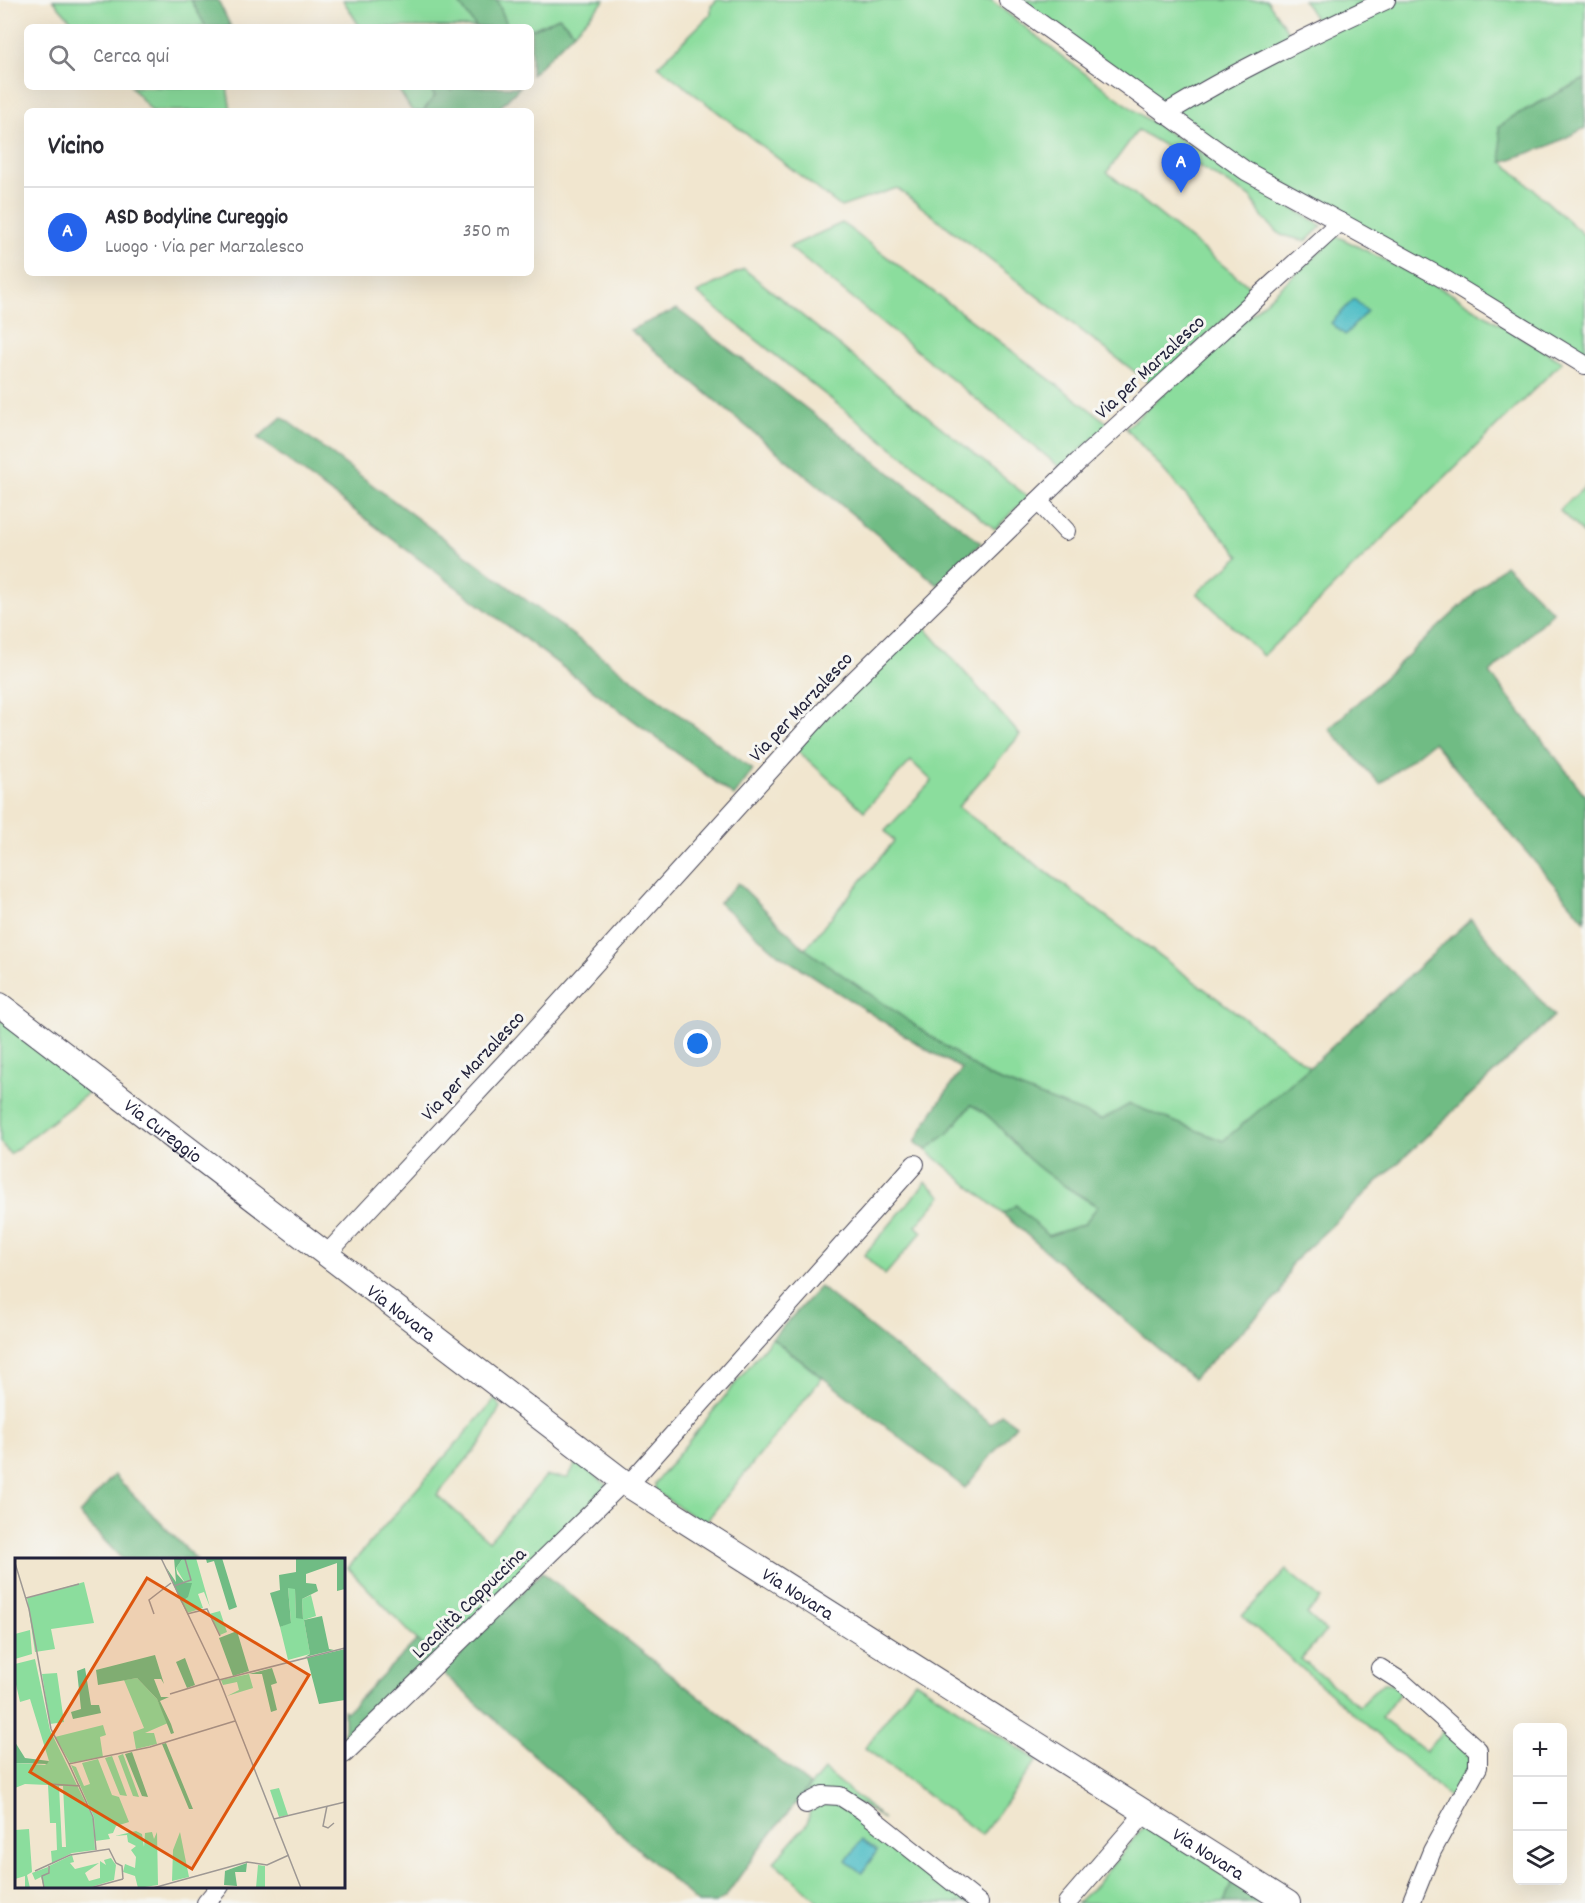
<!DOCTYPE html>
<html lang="it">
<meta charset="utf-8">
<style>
body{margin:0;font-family:Dekko,sans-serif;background:#f7f7f7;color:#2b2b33}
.controls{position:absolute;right:18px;bottom:18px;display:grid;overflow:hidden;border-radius:9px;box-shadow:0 6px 24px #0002}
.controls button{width:54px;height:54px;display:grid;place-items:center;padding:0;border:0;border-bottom:2px solid #e1e1e2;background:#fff;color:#2b2b33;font:30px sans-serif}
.you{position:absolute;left:698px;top:1044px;width:21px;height:21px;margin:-15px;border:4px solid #fff;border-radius:50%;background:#1a73e8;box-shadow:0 0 0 9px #1a73e833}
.badge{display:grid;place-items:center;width:39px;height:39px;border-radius:50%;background:#2563eb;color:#fff;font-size:20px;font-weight:700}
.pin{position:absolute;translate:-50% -50px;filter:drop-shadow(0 2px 3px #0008)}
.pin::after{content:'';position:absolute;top:32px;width:21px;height:18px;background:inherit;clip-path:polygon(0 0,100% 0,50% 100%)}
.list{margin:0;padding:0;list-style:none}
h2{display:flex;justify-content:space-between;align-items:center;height:78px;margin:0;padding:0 24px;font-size:26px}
h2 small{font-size:20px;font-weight:400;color:#7c7c81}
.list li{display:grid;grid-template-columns:39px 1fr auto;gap:18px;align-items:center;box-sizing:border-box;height:90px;padding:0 24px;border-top:2px solid #e1e1e2}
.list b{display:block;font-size:22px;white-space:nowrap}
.list p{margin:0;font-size:20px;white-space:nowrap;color:#7c7c81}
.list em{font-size:20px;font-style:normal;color:#7c7c81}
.icon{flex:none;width:33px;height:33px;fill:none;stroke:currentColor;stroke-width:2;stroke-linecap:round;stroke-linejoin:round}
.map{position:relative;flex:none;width:1585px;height:1903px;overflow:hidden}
.search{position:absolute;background:#fff;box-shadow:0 6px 24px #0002;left:24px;top:24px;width:510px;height:66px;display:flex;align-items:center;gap:15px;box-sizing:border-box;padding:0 21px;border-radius:9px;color:#7c7c81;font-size:22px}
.panel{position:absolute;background:#fff;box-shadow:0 6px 24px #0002;left:24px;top:108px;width:510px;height:168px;border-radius:9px}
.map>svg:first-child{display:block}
</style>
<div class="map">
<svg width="1585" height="1903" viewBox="0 0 1585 1903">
<rect width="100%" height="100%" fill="#f6f6f2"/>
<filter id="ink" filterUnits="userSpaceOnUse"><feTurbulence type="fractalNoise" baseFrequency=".0167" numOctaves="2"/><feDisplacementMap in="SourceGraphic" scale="12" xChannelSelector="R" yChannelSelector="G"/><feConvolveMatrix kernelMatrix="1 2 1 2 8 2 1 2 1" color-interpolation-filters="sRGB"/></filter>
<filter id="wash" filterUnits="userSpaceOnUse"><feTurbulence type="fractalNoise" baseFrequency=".008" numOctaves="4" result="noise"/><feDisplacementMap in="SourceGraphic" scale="24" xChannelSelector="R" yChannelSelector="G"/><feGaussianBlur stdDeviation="1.35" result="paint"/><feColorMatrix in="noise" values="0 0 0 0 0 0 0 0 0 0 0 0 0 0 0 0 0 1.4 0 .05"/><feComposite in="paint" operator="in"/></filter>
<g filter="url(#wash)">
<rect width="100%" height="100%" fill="#f1e6cf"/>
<g fill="#8bdd9d" stroke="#56806c" stroke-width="1.5">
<path d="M 53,0 L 191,0 L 206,27 L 77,27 Z"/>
<path d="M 343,0 L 457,0 L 476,27 L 360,27 Z"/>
<path d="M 497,0 L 605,0 L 574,32 L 559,17 L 531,30 L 531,27 L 508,27 Z"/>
<path d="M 717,0 L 991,0 L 1064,58 L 1145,118 L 1322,226 L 1306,241 L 1281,235 L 1262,217 L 1251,197 L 1138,130 L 1107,172 L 1251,288 L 1245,301 L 1152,385 L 897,188 L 841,207 L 658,66 L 711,14 L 711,6 Z"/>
<path d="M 1017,0 L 1267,0 L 1293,39 L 1319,25 L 1303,0 L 1585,0 L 1585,79 L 1514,116 L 1499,127 L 1503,162 L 1585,236 L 1585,357 L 1244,164 Z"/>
<path d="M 131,87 L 227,87 L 231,111 L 152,111 Z"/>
<path d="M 397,87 L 429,87 L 435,96 L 423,111 L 412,111 Z"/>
<path d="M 842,223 L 1109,424 L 1061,468 L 789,247 Z"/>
<path d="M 1337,236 L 1448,292 L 1562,362 L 1263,656 L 1197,593 L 1240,556 L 1126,428 Z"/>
<path d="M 744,269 L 1028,497 L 995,529 L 697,293 Z"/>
<path d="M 1585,487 L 1585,535 L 1559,510 Z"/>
<path d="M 920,622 L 1020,735 L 958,807 L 1310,1067 L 1223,1141 L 1130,1104 L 1102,1120 L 988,1076 L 805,949 L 894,841 L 885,831 L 932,781 L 911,761 L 864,811 L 796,749 Z"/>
<path d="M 0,1019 L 92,1090 L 10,1154 L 0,1142 Z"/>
<path d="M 971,1105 C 996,1117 1009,1141 1029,1159 C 1050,1178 1074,1192 1098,1207 L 1084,1224 L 1048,1236 L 1016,1206 L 1003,1214 L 926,1150 L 947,1134 Z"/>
<path d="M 926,1182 L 942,1196 L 916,1226 L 922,1232 L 885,1275 L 864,1255 Z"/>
<path d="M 772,1338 L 822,1378 L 704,1524 L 655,1491 L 655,1483 Z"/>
<path d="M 495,1399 L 500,1407 L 483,1440 L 437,1495 L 489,1541 L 546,1476 L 568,1478 L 577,1461 L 608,1486 L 437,1656 L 417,1640 L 348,1568 Z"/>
<path d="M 1286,1570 L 1321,1599 L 1307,1614 L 1326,1631 L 1301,1659 L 1359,1706 L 1383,1683 L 1388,1683 L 1402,1690 L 1381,1718 L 1426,1752 L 1442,1731 L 1461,1744 L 1471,1759 L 1465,1777 L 1450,1798 L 1242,1616 Z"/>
<path d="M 915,1681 L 1037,1760 L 982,1835 L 865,1748 Z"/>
<path d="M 824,1770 L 884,1819 L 861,1805 L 806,1798 L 793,1806 Z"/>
<path d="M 834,1800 L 862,1817 C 863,1837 869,1839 889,1838 L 971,1903 L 820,1903 L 774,1862 L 807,1824 L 810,1810 Z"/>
<path d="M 1147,1822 L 1233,1878 L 1224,1903 L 1077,1903 L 1096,1885 Z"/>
</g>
<g fill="#70bc84" stroke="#496f60" stroke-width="1.5">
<path d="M 191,0 L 218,0 L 231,27 L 206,27 Z"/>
<path d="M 457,0 L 497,0 L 508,27 L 476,27 Z"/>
<path d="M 559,17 L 574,32 L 531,75 L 531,30 Z"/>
<path d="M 1585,79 L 1585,128 L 1549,146 L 1502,162 L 1499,127 L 1514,116 Z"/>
<path d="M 429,87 L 448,87 L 451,90 L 456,87 L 520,87 L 496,111 L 423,111 L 435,96 Z"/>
<path d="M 677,309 L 981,543 L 938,585 L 630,330 Z"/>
<path d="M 282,417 L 753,770 L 734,796 L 258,438 Z"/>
<path d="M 1505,565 L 1553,612 L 1490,673 L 1585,795 L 1585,921 L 1433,742 L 1380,784 L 1329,729 Z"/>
<path d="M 738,883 L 805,949 L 988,1076 L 1102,1120 L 1130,1104 L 1223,1141 L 1310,1067 L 1471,919 L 1554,1016 L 1292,1263 L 1280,1294 L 1193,1379 L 1003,1214 L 1016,1205 L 1048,1236 L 1084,1224 L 1098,1206 C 1074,1192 1050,1178 1029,1159 C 1009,1141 996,1117 971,1105 L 947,1134 L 926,1150 L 915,1142 L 930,1116 L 962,1069 L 929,1051 L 778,954 L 719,903 Z"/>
<path d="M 820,1287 L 991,1424 L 1001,1414 L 1016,1425 L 965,1488 L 772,1338 Z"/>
<path d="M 114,1475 L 196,1559 L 122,1559 L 79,1514 Z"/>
<path d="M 542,1572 L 810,1785 L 759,1849 L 725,1897 L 716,1903 L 698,1903 L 443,1673 Z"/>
<path d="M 417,1640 L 437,1656 L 344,1746 L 344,1710 L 346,1712 Z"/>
<path d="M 1233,1878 L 1272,1903 L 1224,1903 Z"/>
</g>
<g fill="#50bec6" stroke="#397080" stroke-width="1.5">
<path d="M 1354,299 L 1367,311 L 1345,335 L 1331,323 Z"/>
<path d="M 861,1840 L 877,1851 L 862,1873 L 846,1861 Z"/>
</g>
</g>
<g filter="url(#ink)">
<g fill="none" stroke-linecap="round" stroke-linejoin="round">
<g stroke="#413f51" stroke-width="20">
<g id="minor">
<path d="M 1008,0 L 1246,171 L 1340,222"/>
<path d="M 1165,114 C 1236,71 1311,35 1386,0"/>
<path d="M 1038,501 L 1066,531"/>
<path d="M 326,1255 L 525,1041 L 832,702 L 1078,462 L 1340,222 L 1444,279 L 1585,365"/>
<path d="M 628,1485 L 915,1164"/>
<path d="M 1380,1668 L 1402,1682 L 1478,1750 L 1478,1767 L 1432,1851 L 1411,1903"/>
<path d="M 344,1754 L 623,1482"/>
<path d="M 806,1804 L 823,1795 L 840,1796 L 862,1810 L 979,1903"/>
<path d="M 206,1903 L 220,1886"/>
<path d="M 1067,1903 L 1145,1813"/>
</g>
</g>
<g stroke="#413f51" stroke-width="26">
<g id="major">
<path id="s1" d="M 0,1005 L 628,1485 L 1288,1903"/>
</g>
</g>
<use href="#minor" stroke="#fff" stroke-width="18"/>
<use href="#major" stroke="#fff" stroke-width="24"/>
</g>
</g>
<g text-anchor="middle" stroke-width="6" stroke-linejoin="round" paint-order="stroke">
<g font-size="20" fill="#22223b" stroke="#f6f6f2">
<text transform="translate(1149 366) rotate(-43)" y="7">Via per Marzalesco</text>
<text transform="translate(800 706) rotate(-47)" y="7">Via per Marzalesco</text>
<text transform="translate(472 1065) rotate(-47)" y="7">Via per Marzalesco</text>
<text dy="7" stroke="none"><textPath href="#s1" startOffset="206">Via Cureggio</textPath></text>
<text dy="7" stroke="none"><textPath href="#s1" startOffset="506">Via Novara</textPath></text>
<text dy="7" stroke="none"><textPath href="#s1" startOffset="992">Via Novara</textPath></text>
<text transform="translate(468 1602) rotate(-44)" y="7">Località Cappuccina</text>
<text dy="7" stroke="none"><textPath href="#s1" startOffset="1478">Via Novara</textPath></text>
</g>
</g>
<g transform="translate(15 1558)">
<rect width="330" height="330" fill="#f1e6cf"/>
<path d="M 168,0 L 181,0 L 195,49 L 189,34 L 183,36 L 188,50 L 172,55 L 166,44 L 170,25 L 161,10 ZM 69,24 L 79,65 L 36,71 L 40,91 L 20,94 L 12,40 ZM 273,30 L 280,30 L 281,60 L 288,60 L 287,41 L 296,37 L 301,58 L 289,62 L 295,96 L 273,102 L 265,69 L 276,64 ZM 205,53 L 212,74 L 205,77 L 194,56 ZM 15,72 L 17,96 L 0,101 L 0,76 ZM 20,101 L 35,172 L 78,260 L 80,292 L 57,295 L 37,305 L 36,293 L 42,292 L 41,265 L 35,265 L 33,227 L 10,226 L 0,230 L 0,205 L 30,207 L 34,203 L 15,141 L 5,144 L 0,122 L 0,106 ZM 44,228 L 48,228 L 51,289 L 47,289 ZM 42,115 L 49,164 L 35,166 L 27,116 ZM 234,116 L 238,130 L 212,138 L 224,132 L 222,124 L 208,127 L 206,122 ZM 122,120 L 142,141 L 153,165 L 130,175 L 139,175 L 142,186 L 121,191 L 118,174 L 129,170 L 109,122 ZM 88,167 L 91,177 L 85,179 L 88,199 L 55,205 L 40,179 ZM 108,196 L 124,239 L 118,238 L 103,198 ZM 97,198 L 112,238 L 105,237 L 90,200 ZM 83,201 L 97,237 L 104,239 L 114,264 L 101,268 L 98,275 L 93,276 L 95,281 L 80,283 L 79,259 L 56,207 L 61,209 L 69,228 L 75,226 L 67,205 ZM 264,230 L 273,257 L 264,259 L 255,232 ZM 14,271 L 17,314 L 12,317 L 15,330 L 10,330 L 10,318 L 0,321 L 0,272 ZM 121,273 L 127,276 L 129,289 L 130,275 L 137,274 L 139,281 L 142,274 L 143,327 L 123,330 L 120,318 L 108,314 L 110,306 L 120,310 L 121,299 L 116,292 L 121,288 L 113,284 L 112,277 L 100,278 ZM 165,274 L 174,319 L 157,323 L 158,292 ZM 57,297 L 59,304 L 55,305 L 60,311 L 84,305 L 70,315 L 74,323 L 85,320 L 85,303 L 91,307 L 89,302 L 96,300 L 101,307 L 99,322 L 73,330 L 29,330 L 26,319 L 20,322 L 17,315 L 33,309 L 35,316 L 34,308 ZM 243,307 L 250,308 L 250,330 L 241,330 Z" fill="#8bdd9d" fill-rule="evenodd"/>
<path d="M 159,0 L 168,0 L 161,10 L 162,16 L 170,25 L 177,25 L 173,39 L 166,44 L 151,9 L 161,24 ZM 207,0 L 222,49 L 214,52 L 199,3 L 192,5 L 191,1 ZM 281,0 L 330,0 L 330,31 L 322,33 L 322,5 L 291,16 L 291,25 L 301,26 L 303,33 L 287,41 L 288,61 L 281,60 L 280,31 L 273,30 L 276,65 L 265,69 L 255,35 L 265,32 L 264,17 L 281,14 ZM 307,58 L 314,91 L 319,92 L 290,99 L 295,96 L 289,62 ZM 222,73 L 234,113 L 218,118 L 204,80 ZM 330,91 L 330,142 L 304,146 L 292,100 ZM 140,97 L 149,126 L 146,121 L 139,121 L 146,139 L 154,139 L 145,143 L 156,166 L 159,175 L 156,176 L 142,141 L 122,120 L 83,127 L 81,112 ZM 170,100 L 180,127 L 172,130 L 161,104 ZM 70,110 L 76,147 L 84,147 L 86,155 L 58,161 L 56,154 L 66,151 L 62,113 ZM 257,110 L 262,125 L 256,127 L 262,152 L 256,154 L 247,116 L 234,116 ZM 0,184 L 10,200 L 34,203 L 32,206 L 0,205 ZM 151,185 L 178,251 L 174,251 L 147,186 ZM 117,194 L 133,239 L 127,238 L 110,196 ZM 232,305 L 231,314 L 220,314 L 222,328 L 209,327 L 210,313 Z" fill="#70bc84"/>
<path fill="none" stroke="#9e9894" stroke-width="1.5" d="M 146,0 L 204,121 L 286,330M 0,5 L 14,51 L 36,171 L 54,206 L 135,189 L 220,163M 159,28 L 176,22 L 170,1M 11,40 L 64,26M 139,56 L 134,42 L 156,25M 172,56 L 192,51 L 205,78M 204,122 L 330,90M 155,136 L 204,121M 54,206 L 78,259 L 81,292M 34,226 L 65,228M 312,248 L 308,268 L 313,270 L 319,265M 259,261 L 330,244M 20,313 L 55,297 L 94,291 L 101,305 L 107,308 L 108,321M 29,330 L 27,318 L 34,315 L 34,308M 75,330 L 108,321M 138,330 L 232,304 L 252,307 L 274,297"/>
<path fill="#de560e" fill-opacity="0.15" stroke="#de560e" stroke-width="3" d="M 132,20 L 294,117 L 177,311 L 15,214 Z"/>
<rect width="330" height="330" fill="none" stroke="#22223b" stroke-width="3"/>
</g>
</svg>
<div class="controls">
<button>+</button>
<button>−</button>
<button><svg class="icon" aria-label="layers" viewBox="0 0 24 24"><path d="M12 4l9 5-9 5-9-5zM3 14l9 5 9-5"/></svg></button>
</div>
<div class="you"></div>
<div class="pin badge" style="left:1181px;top:193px">A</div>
<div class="search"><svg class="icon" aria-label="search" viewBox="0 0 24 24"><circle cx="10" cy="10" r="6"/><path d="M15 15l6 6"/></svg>Cerca qui</div>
<section class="panel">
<h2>Vicino<small></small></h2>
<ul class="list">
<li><span class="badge">A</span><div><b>ASD Bodyline Cureggio</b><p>Luogo · Via per Marzalesco</p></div><em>350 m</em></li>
</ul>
</section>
</div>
